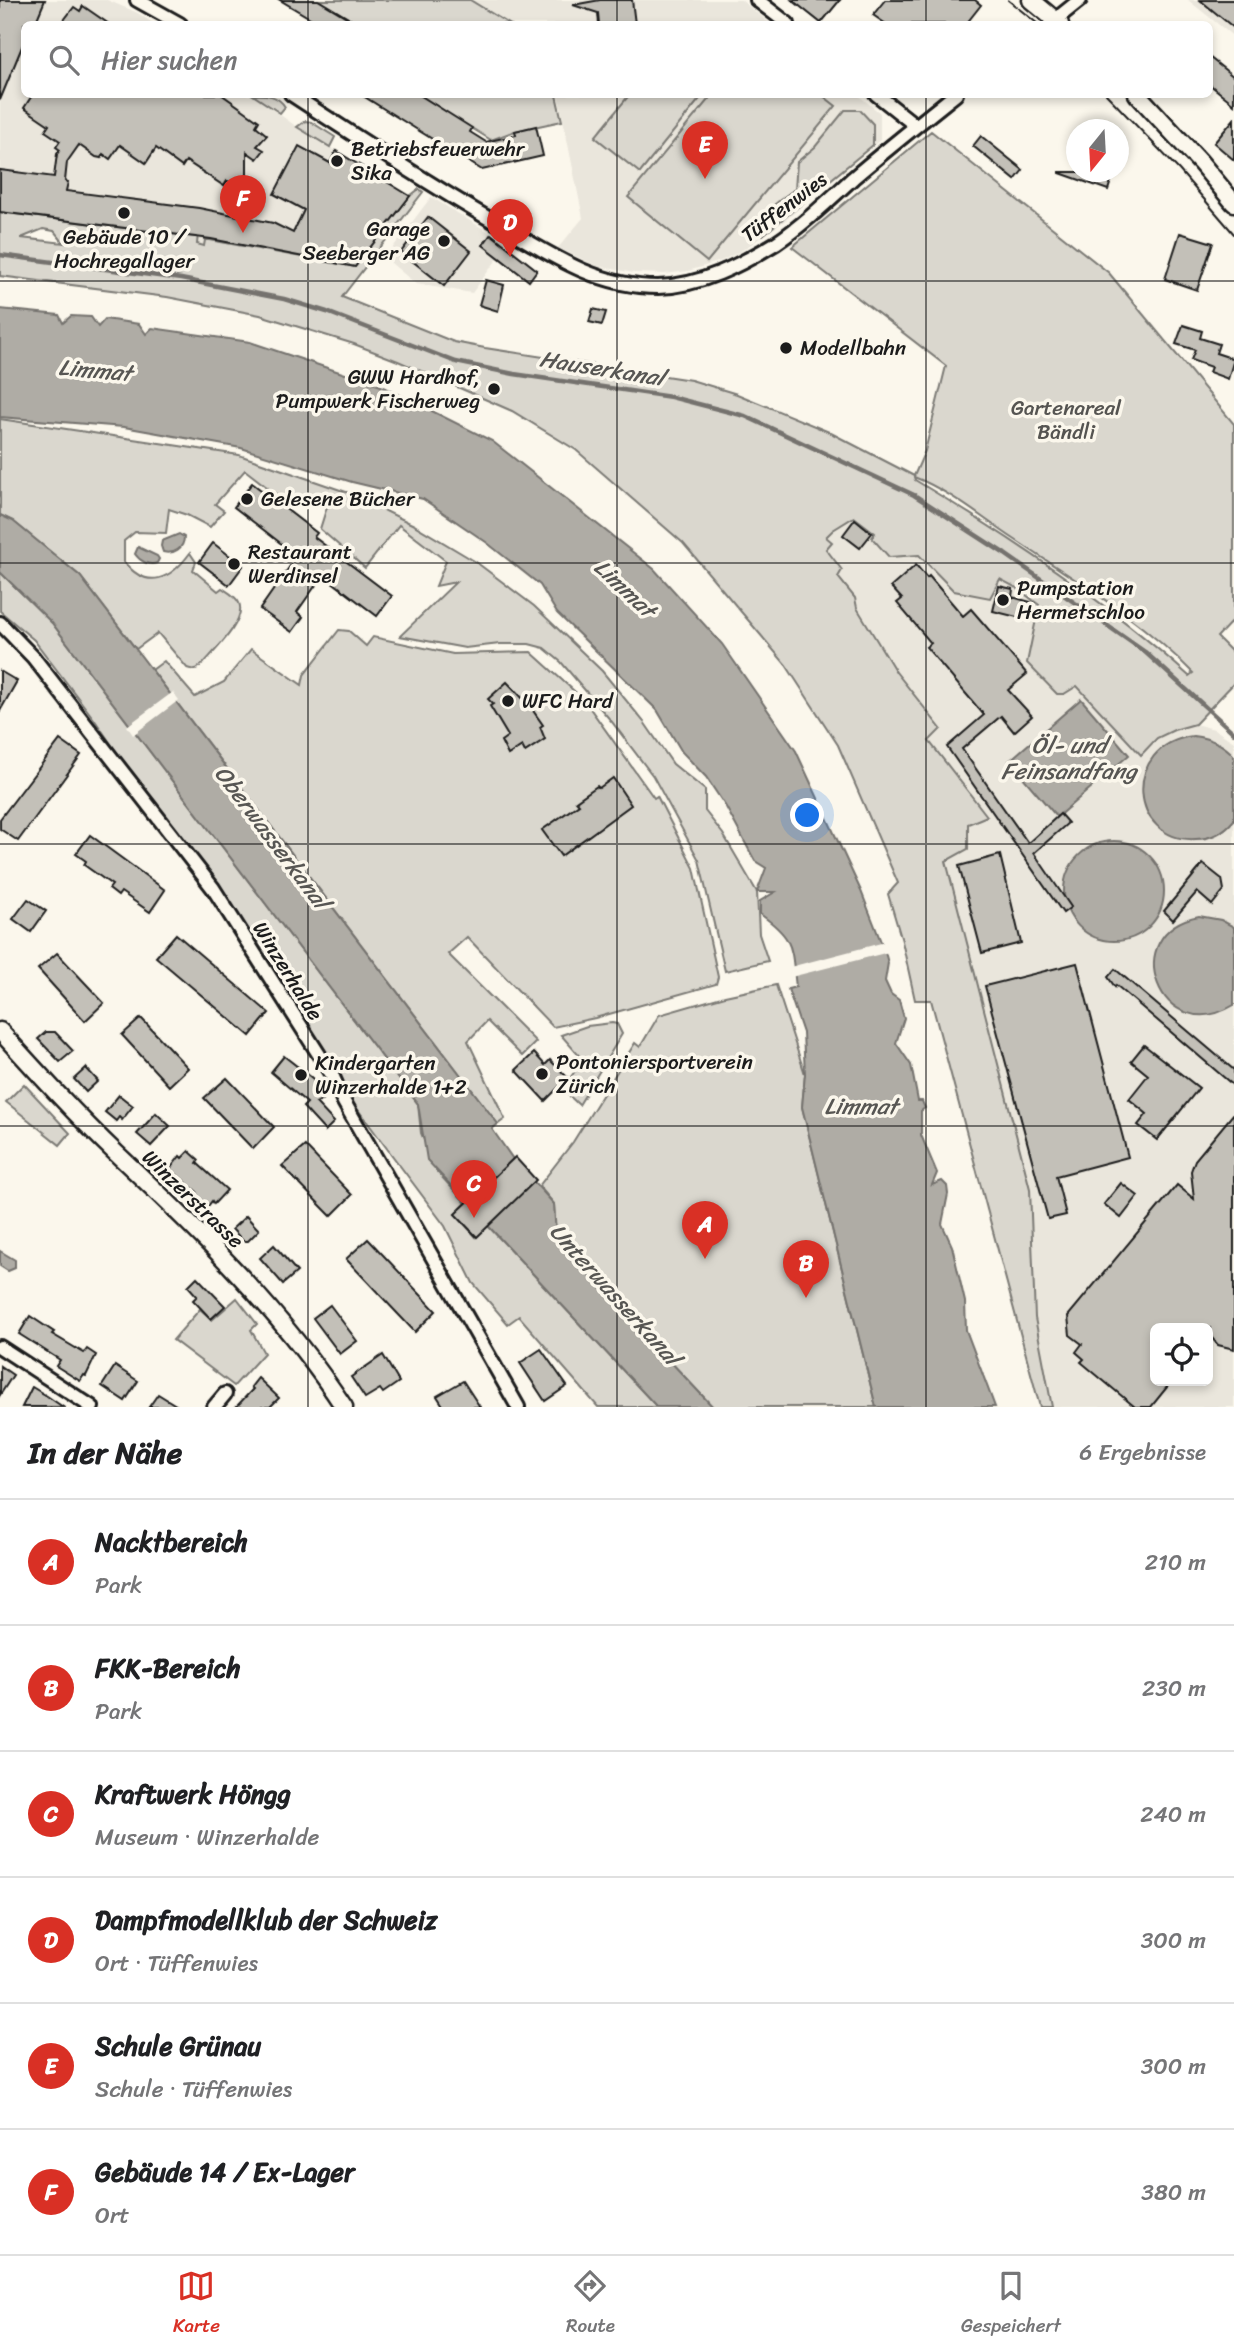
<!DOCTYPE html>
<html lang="de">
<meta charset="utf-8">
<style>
body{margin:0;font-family:Sriracha,sans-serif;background:#f2f2f2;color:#202124}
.controls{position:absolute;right:21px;bottom:21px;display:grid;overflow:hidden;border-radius:10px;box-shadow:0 4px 10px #0003}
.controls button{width:63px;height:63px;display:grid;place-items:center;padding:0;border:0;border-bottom:2px solid #e0e0e0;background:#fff;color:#202124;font:35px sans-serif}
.compass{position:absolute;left:1066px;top:119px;width:63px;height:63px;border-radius:50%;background:#fff;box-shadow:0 4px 10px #0003;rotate:198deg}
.you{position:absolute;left:808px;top:816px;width:24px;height:24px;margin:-18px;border:5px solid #fff;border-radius:50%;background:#1a73e8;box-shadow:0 0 0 10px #1a73e833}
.badge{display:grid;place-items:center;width:46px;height:46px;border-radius:50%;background:#d93025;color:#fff;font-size:23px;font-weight:700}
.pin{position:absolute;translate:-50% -58px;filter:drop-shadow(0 2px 4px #0008)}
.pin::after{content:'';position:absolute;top:37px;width:24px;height:21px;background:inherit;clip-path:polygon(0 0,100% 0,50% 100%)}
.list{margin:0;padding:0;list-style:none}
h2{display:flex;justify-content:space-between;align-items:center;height:91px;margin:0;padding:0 28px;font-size:30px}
h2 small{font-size:23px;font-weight:400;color:#757577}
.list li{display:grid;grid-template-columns:46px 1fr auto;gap:21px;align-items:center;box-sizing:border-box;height:126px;padding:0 28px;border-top:2px solid #e0e0e0}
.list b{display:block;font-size:26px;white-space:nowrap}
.list p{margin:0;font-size:23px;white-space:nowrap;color:#757577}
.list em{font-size:23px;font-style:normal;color:#757577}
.icon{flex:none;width:38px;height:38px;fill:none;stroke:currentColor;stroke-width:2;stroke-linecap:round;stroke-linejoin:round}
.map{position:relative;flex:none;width:1234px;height:1407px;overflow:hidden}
.search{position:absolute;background:#fff;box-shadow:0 4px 10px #0003;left:21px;right:21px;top:21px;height:77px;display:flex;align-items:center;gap:18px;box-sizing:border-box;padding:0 24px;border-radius:10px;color:#757577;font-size:26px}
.sheet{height:847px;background:#fff}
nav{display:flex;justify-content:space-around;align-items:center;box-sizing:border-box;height:98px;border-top:2px solid #e0e0e0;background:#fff;font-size:19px;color:#757577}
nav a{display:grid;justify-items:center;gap:4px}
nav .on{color:#d93025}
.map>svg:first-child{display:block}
</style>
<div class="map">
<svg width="1234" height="1407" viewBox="0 0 1234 1407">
<rect width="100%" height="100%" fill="#fbf7ec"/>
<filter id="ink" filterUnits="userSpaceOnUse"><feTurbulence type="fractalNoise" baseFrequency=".0143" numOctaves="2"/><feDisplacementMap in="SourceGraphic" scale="14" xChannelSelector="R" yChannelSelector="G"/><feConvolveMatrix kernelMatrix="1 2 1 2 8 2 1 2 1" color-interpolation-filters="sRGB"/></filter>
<g filter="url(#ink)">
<g fill="#eae6dc" fill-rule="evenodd">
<path d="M 0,0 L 107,0 L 138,13 L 154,24 L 24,24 L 24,94 L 253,95 L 297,127 L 410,196 L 419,189 L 423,192 L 349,288 L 0,217 Z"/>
<path d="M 471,0 L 741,0 L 771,24 L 511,24 Z"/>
<path d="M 1188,0 L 1234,0 L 1234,37 Z"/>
<path d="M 558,95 L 858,95 L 880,113 L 880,140 L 787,219 L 741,251 L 721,261 L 688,271 L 665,274 L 634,273 L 597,266 L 558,248 L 583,218 Z"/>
<path d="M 431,197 L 490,233 L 482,245 L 498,258 L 472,293 L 416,284 L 385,258 Z"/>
<path d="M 854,516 L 875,533 L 919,555 L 954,591 L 1000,579 L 1017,588 L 1039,605 L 1064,694 L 1077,685 L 1140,754 L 1157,738 L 1174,730 L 1195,724 L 1214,729 L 1234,742 L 1234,1407 L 1052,1407 L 1035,1318 L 1030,1189 L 946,861 L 968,824 L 987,815 L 929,741 L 941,729 L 896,672 L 857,608 L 855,598 L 838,577 L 825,549 L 831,542 L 826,538 L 833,530 ZM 1155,1328 L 1208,1328 L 1208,1381 L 1155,1381 Z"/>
</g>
<g fill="#dad7ce" stroke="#7b7a75" stroke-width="2" fill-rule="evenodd">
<path d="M 318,0 L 470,0 L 509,24 L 352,24 L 351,20 Z"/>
<path d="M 630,94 L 703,95 L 640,173 L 595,137 Z"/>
<path d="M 253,95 C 266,94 278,95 285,107 L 280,113 Z"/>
<path d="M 418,95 L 556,95 L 562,121 L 515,131 L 491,140 Z"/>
<path d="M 712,95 L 822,95 L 836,106 L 707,262 L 628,197 Z"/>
<path d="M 845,110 L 860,110 L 873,124 L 873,145 L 763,235 L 750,224 C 766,213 779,199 795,189 L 797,162 L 815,147 Z"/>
<path d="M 305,121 L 311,122 L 335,137 L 330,147 L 297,127 Z"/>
<path d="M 931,131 L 1109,273 L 1234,424 L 1234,619 L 1217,637 L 1234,654 L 1234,683 L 1195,724 L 1174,730 L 1157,738 L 1141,755 L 1077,686 L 1064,694 L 1057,694 L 1027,663 L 1039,605 L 1017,588 L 1000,579 L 990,598 L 954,591 L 919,555 L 889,557 L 872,538 L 875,533 L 854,517 L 833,530 L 826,537 L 832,542 L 826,549 L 842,570 L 838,577 L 855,598 L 857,608 L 896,672 L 941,729 L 929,741 L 987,816 L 968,824 L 968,849 L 946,861 L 1030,1189 L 1035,1318 L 1052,1407 L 1040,1407 L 931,1000 L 915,1000 L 902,941 L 888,894 L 898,883 L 838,745 L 786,665 L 683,543 L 576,450 L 512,411 L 398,361 L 354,344 L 260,315 L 167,297 L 0,276 L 0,212 L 195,237 L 198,234 L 197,244 L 204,246 L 205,240 L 210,240 L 355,267 L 410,196 L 419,189 L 423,192 L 342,297 L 454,342 L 485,348 L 691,380 L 737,394 L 829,432 L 914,476 L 925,451 L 946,366 L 792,247 ZM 43,229 L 54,231 L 64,243 L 21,238 ZM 914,477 C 950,491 982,518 1014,539 C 1075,580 1142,620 1193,673 L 1189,676 C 1106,601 1011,538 915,480 Z"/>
<path d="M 0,419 L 239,455 L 349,493 L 414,525 L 476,562 L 534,606 L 602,671 L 644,722 L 673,764 L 705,790 L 705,811 L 723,834 L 757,892 L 759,934 L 768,961 L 725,971 L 699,860 L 653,776 L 612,722 L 561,662 L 544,648 L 529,644 L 500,644 L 465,648 L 400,636 L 456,582 L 436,586 L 446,561 L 399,525 L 365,568 L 320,529 L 331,494 L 286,502 L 245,470 L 215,504 L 224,511 L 210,527 L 187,515 L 169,509 L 166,533 L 135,532 L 124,541 L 124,562 C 148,591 171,579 190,553 L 196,562 L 193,570 L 218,591 L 222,588 C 228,592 236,596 239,603 C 247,620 214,651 203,664 C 197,669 195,671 187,668 L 158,633 L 136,649 L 80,576 L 13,521 L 0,515 Z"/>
<path d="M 0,572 L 52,623 L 418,1104 L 421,1133 L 437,1172 L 466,1203 L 455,1214 L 476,1237 L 488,1226 L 657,1407 L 598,1407 L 519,1316 L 508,1324 L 473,1283 L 445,1226 L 332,1075 L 258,958 L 94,719 L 34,640 L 0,611 Z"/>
<path d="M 339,630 L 349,631 L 366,646 L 373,637 L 453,654 L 531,652 L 584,700 L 654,798 L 657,796 L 694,868 L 718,977 L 716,984 L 595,1018 L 553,1027 L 467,937 L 448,954 L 536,1042 L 522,1056 L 487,1021 L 468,1041 L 505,1119 L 498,1124 L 152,670 L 164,661 L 195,697 L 224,682 L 251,649 L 302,685 L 304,675 Z"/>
<path d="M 776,985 L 805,1074 L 802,1107 L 876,1407 L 713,1407 L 576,1261 L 556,1236 L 554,1204 L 539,1186 L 573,1142 L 635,1043 L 640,1047 L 659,1015 L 725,996 Z"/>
<path d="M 612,1023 L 617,1024 L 622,1034 L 579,1105 L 562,1089 L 583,1060 L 561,1035 L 587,1026 Z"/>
<path d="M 24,1084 L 70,1133 L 60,1145 L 6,1102 Z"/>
<path d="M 237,1298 L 257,1324 L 251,1330 L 264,1353 L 234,1386 L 173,1340 L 200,1309 L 212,1320 Z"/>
</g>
<g fill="#afaca5" stroke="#74726e" stroke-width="2">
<path d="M 0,309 L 59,315 L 63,323 L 71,316 L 91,317 L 98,327 L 105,319 L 139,324 L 146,334 L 152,328 L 250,342 L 384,387 L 492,441 L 654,569 L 722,644 L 796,751 L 861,891 L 885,952 L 888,963 L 885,981 L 891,994 L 899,1000 L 904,1018 L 896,1043 L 911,1065 L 918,1101 L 922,1101 L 925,1108 L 921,1111 L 921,1135 L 937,1173 L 932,1185 L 942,1181 L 947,1186 L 948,1194 L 942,1224 L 952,1246 L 965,1302 L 966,1330 L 995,1407 L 876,1407 L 802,1107 L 805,1074 L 803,1033 L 788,989 L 796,987 C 791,946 795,939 760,914 L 760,901 L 775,892 L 757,892 L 766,868 L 755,861 L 726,807 L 706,777 L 682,752 L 657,710 L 557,613 L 540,585 L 486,542 L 423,499 L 352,482 L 241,448 L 124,427 L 0,417 Z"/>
<path d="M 0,515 L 13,521 L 80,576 L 498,1124 L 492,1129 L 513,1159 L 554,1204 L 556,1236 L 576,1261 L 713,1407 L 657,1407 L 427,1160 L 418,1104 L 52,623 L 0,572 Z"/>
<path d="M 179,534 L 184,537 C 184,548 174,555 163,552 L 161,546 L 162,541 Z"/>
<path d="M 138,547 L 157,556 L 159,559 L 157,563 C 148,566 140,561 135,554 Z"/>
<path d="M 1081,699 L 1129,755 L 1057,817 L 1009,761 Z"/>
<path d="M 1193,736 C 1209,738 1223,743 1234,756 L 1234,820 C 1224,832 1211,839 1196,839 C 1129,843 1121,745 1193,736 Z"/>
<circle cx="1114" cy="891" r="50"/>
<path d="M 1199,916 L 1221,920 L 1234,927 L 1234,1005 C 1160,1050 1116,932 1199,916 Z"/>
<path d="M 0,1251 L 15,1260 L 15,1268 L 8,1271 L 0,1266 Z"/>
</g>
<g fill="#fbf7ec">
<path d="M 173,692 L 179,700 L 133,735 L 127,726 Z"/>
<path d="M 885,942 L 889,952 L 791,977 L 790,967 Z"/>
</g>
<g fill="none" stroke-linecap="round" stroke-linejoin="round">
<path stroke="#74726e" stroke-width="4.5" d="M 0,255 L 181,279 L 284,299 L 327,312 L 456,362 L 514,374 L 671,397 L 745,416 L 914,495 L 1005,554 L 1145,652 L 1234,733"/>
</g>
<g fill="#c3c0b8" stroke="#1c1c1c" stroke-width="2">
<path d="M 0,0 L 45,0 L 35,24 L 24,24 L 24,42 L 0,100 Z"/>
<path d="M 280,0 L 318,0 L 358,24 L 320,24 Z"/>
<path d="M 600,0 L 632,0 L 635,24 L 599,24 L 598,13 L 573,5 Z"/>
<path d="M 792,0 L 840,0 L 821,23 Z"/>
<path d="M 885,0 L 975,0 L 981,5 L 966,24 L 886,24 L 873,15 Z"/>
<path d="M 1200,0 L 1234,0 L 1234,28 Z"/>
<path d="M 83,6 L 109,24 L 61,24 L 74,7 L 80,11 Z"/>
<path d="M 1209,57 L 1234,77 L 1234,104 L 1209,84 Z"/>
<path d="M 33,94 L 221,94 L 259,121 L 256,126 L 267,135 L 257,146 L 264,150 L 257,159 L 247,152 L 247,176 L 242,178 L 237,184 L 227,181 L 224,186 L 186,161 L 182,167 L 156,148 L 146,163 L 120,145 L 110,159 L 103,154 L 101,158 L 96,157 L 79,145 L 67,162 L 65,181 L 68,182 L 66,191 L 199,208 L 273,223 L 293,233 L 304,210 L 274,194 L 299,146 L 330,163 L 336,151 L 410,196 L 355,267 L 211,239 L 0,212 L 0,170 L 54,177 L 57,154 L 60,150 L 56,147 L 60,141 L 45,131 L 49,125 L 24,108 Z"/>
<path d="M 360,94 L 418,94 L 472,128 L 470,132 L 486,142 L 516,135 L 515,131 L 536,126 L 543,156 L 482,170 Z"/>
<path d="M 1234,119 L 1234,160 L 1214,143 Z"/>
<path d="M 981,136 L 1023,170 L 1015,180 L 973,146 Z"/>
<path d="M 1060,172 L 1114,172 L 1108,190 L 1060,173 Z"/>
<path d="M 428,217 L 471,251 L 444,286 L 401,252 Z"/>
<path d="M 1180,233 L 1213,243 L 1197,290 L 1165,279 Z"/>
<path d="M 491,234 L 537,270 L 529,281 L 483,245 Z"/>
<path d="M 486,280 L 504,285 L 498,311 L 479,305 Z"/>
<path d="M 593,309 L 606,312 L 602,325 L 589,322 Z"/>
<path d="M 1183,325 L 1202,331 L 1200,338 L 1219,344 L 1216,353 L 1234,359 L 1228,379 L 1209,372 L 1211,367 L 1191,360 L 1195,350 L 1176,344 Z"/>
<path d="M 252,483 L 317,533 L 314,537 L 392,596 L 377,616 L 323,575 L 297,612 L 303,617 L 292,632 L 260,609 L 297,556 L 234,507 Z"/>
<path d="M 855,519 L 872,533 L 860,548 L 843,535 Z"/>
<path d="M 213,543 L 243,566 L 229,585 L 199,562 Z"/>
<path d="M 916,565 L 927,578 L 929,576 L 963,616 L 971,609 L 1027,674 L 1008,690 L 1032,716 L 1014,732 L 1001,716 L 962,749 L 1028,843 L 1060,814 L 1068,823 L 1034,853 L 1071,907 L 1063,913 L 947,747 L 984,715 L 926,647 L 931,643 L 897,603 L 902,599 L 891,587 Z"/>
<path d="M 999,586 L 1013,589 L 1012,597 L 1034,603 L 1029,620 L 993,611 Z"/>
<path d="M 0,671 L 17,681 L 0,711 Z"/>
<path d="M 507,682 L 529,705 L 543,725 L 540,727 L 545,739 L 525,752 L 522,746 L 508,755 L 501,741 L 508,736 L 490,706 L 493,704 L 488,699 Z"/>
<path d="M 60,740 L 81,755 L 18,841 L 0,829 L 0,819 Z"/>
<path d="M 613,778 L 631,805 L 561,856 L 542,830 L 579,804 L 576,801 L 597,786 L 599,788 Z"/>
<path d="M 90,835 L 165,890 L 150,912 L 121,892 L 118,896 L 109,889 L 112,885 L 84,865 L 86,861 L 76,854 Z"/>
<path d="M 1000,855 L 1021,943 L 982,953 L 959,866 Z"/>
<path d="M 1203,864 L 1222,879 L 1224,890 L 1212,905 L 1197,892 L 1173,920 L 1164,911 Z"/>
<path d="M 28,899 L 46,911 L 31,932 L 13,919 Z"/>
<path d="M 176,934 L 269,1013 L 250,1036 L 156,957 Z"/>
<path d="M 57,953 L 104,1003 L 85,1021 L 38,969 Z"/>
<path d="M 1077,963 L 1128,1157 L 1056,1176 L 1066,1215 L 1048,1219 L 985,986 Z"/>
<path d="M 1115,969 L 1234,1070 L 1234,1086 L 1116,985 L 1115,987 L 1108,977 Z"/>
<path d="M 141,1018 L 188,1068 L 169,1086 L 122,1035 Z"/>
<path d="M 46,1032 L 55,1032 L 73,1051 L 60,1062 L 38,1039 Z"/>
<path d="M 1144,1045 L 1199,1088 L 1157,1140 L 1138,1125 L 1147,1114 L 1129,1099 L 1148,1075 L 1131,1061 Z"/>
<path d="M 534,1053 L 545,1065 L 550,1060 L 568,1078 L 545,1101 L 516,1070 Z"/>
<path d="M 284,1056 L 312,1078 L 323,1099 L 316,1103 L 334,1122 L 325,1131 L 303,1107 L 307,1103 L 271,1072 Z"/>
<path d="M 86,1068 L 98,1081 L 86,1092 L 74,1079 Z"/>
<path d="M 227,1078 L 274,1127 L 253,1149 L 204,1098 Z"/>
<path d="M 119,1095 L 133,1106 L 122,1120 L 119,1117 L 116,1121 L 105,1112 Z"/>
<path d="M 156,1113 L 170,1126 L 151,1146 L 137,1134 Z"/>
<path d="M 1234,1113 L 1234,1349 L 1218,1345 L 1211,1337 L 1210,1328 L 1155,1328 L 1155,1381 L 1172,1381 L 1151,1407 L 1135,1407 L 1081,1362 L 1084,1359 L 1076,1352 L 1082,1344 L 1070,1335 L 1068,1316 L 1177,1185 L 1194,1199 L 1191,1171 L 1195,1160 Z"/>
<path d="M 305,1146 L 352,1195 L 331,1216 L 282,1166 Z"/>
<path d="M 189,1151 L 199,1160 L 197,1163 L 227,1190 L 214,1204 L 212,1201 L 208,1206 L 195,1194 L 197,1192 L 170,1169 L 180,1156 L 182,1158 Z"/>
<path d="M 515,1157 L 536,1180 L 477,1237 L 455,1214 Z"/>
<path d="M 1121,1183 L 1138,1196 L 1121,1218 L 1104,1204 Z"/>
<path d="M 246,1216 L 259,1230 L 248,1241 L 243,1241 L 232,1229 Z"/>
<path d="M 368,1239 L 436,1311 L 415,1332 L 346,1259 Z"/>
<path d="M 274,1245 L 297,1272 L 283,1284 L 260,1258 Z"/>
<path d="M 197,1277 L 225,1306 L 211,1319 L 193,1300 L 197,1296 L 188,1286 Z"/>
<path d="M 330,1305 L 357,1341 L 340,1354 L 313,1318 Z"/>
<path d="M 30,1316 L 54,1332 L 52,1334 L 84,1353 L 87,1349 L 96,1355 L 86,1376 L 84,1375 L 80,1381 L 56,1366 L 60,1360 L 19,1334 Z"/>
<path d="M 541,1349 L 567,1386 L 545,1401 L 520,1363 Z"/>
<path d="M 383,1355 L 399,1382 L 383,1393 L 380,1389 L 365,1398 L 351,1377 Z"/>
<path d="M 0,1366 L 13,1375 L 0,1395 Z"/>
<path d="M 115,1366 L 138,1381 L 125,1401 L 102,1386 Z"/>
<path d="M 258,1378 L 279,1398 L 270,1407 L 236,1407 L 253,1389 L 251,1387 Z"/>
<path d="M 463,1381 L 480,1407 L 444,1407 L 437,1396 Z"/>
<path d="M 32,1387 L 47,1396 L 63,1407 L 22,1407 Z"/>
<path d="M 158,1394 L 179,1407 L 149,1407 Z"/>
</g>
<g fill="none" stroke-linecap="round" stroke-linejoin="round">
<g stroke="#1c1c1c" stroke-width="18">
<g id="street">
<path d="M 137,0 L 180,24"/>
<path d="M 757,0 L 788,24"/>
<path d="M 1050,24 L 1080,0"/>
<path d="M 291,94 C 358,138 424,181 493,221 C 545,251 595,287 658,287 C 701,286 740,265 776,243 C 803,225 829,200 853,178 C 887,149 921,122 956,94"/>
<path d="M 876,94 L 915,125"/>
<path d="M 0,623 L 33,657 L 213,888 L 332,1075 L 344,1102 L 518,1407"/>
<path d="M 0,1347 L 92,1407"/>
<path d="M 214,1407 L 225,1394"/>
</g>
</g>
<g stroke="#1c1c1c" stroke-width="21">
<g id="secondary">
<path d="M 1031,0 L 1060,24"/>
<path d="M 1137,94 L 1200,162 L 1234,203"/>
<path d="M 0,1031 C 38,1073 76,1115 117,1154 C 200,1232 281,1311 344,1407"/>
</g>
</g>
<use href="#street" stroke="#fbf7ec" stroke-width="12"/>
<use href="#secondary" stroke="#fbf7ec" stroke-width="16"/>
<g stroke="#1c1c1c" stroke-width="2">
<path d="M 1008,0 L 1038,24"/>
<path d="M 1106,94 L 1179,170 L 1234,234"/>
</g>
</g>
</g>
<path fill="none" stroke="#1c1c1c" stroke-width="2" stroke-opacity="0.55" d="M 308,0 L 308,24M 617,0 L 617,24M 926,0 L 926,24M 308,94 L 308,1407M 617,94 L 617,1407M 926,94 L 926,1407M 0,281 L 1234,281M 0,563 L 1234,563M 0,844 L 1234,844M 0,1126 L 1234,1126"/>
<g fill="#1c1c1c" stroke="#fbf7ec" stroke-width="2.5">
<circle cx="337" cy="161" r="7"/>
<circle cx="124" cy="213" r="7"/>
<circle cx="444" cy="241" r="7"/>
<circle cx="786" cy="348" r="7"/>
<circle cx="494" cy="389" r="7"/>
<circle cx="247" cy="499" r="7"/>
<circle cx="234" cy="564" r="7"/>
<circle cx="1003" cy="600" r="7"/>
<circle cx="508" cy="701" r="7"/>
<circle cx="542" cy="1074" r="7"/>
<circle cx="301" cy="1075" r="7"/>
</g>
<g text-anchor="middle" stroke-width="7" stroke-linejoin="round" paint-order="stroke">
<g font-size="21" fill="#1c1c1c" stroke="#fbf7ec" text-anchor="start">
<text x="351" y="156">Betriebsfeuerwehr<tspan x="351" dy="24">Sika</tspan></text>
<text x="430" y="236" text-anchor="end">Garage<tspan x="430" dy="24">Seeberger AG</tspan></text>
<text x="124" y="244" text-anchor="middle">Gebäude 10 /<tspan x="124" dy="24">Hochregallager</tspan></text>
<text x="800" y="355">Modellbahn</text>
<text x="480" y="384" text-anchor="end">GWW Hardhof,<tspan x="480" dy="24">Pumpwerk Fischerweg</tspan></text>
<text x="261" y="506">Gelesene Bücher</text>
<text x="248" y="559">Restaurant<tspan x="248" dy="24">Werdinsel</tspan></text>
<text x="1017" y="595">Pumpstation<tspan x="1017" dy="24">Hermetschloo</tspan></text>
<text x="522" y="708">WFC Hard</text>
<text x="556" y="1069">Pontoniersportverein<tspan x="556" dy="24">Zürich</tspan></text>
<text x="315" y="1070">Kindergarten<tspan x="315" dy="24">Winzerhalde 1+2</tspan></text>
</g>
<g font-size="21" fill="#1c1c1c" stroke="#fbf7ec">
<text transform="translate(784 207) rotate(-37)" y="7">Tüffenwies</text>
<text transform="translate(288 971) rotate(58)" y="7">Winzerhalde</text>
<text transform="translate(193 1199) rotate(44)" y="7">Winzerstrasse</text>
</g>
<g font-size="21" fill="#555451" stroke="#fbf7ec">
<text x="1066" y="415">Gartenareal<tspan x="1066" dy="24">Bändli</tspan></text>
</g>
<g font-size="23" font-style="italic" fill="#575653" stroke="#fbf7ec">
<text transform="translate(602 368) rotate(9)" y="8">Hauserkanal</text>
<text transform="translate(95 370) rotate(5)" y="8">Limmat</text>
<text transform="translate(625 588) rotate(43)" y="8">Limmat</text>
<text x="1069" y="753">Öl- und<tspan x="1069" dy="26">Feinsandfang</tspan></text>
<text transform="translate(272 837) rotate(53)" y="8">Oberwasserkanal</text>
<text x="861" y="1114">Limmat</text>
<text transform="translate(615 1294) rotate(48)" y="8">Unterwasserkanal</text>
</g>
</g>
</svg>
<div class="controls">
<button><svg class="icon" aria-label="locate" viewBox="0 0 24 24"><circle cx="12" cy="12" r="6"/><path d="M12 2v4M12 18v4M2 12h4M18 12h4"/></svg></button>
</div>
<svg class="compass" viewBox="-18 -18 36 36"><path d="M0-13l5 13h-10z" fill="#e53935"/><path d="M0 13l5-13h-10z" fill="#757577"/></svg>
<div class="you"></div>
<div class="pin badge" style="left:705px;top:1259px">A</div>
<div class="pin badge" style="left:806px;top:1298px">B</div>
<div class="pin badge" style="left:474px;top:1218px">C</div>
<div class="pin badge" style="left:510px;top:257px">D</div>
<div class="pin badge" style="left:705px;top:179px">E</div>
<div class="pin badge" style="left:243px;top:233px">F</div>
<div class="search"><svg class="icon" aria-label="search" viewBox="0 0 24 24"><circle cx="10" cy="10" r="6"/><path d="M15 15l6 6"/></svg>Hier suchen</div>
</div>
<section class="sheet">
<h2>In der Nähe<small>6 Ergebnisse</small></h2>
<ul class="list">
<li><span class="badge">A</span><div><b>Nacktbereich</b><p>Park</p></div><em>210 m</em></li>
<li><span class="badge">B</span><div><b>FKK-Bereich</b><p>Park</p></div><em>230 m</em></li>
<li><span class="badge">C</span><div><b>Kraftwerk Höngg</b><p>Museum · Winzerhalde</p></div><em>240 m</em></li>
<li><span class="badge">D</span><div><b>Dampfmodellklub der Schweiz</b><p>Ort · Tüffenwies</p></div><em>300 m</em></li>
<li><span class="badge">E</span><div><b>Schule Grünau</b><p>Schule · Tüffenwies</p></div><em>300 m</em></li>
<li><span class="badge">F</span><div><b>Gebäude 14 / Ex-Lager</b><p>Ort</p></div><em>380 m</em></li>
</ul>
</section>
<nav>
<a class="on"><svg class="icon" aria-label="map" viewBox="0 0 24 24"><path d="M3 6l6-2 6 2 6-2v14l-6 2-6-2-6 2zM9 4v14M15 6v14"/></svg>Karte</a>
<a><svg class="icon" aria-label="directions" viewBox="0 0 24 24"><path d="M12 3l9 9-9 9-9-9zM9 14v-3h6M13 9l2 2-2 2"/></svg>Route</a>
<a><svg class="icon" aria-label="saved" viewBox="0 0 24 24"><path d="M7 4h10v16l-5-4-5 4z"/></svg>Gespeichert</a>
</nav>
